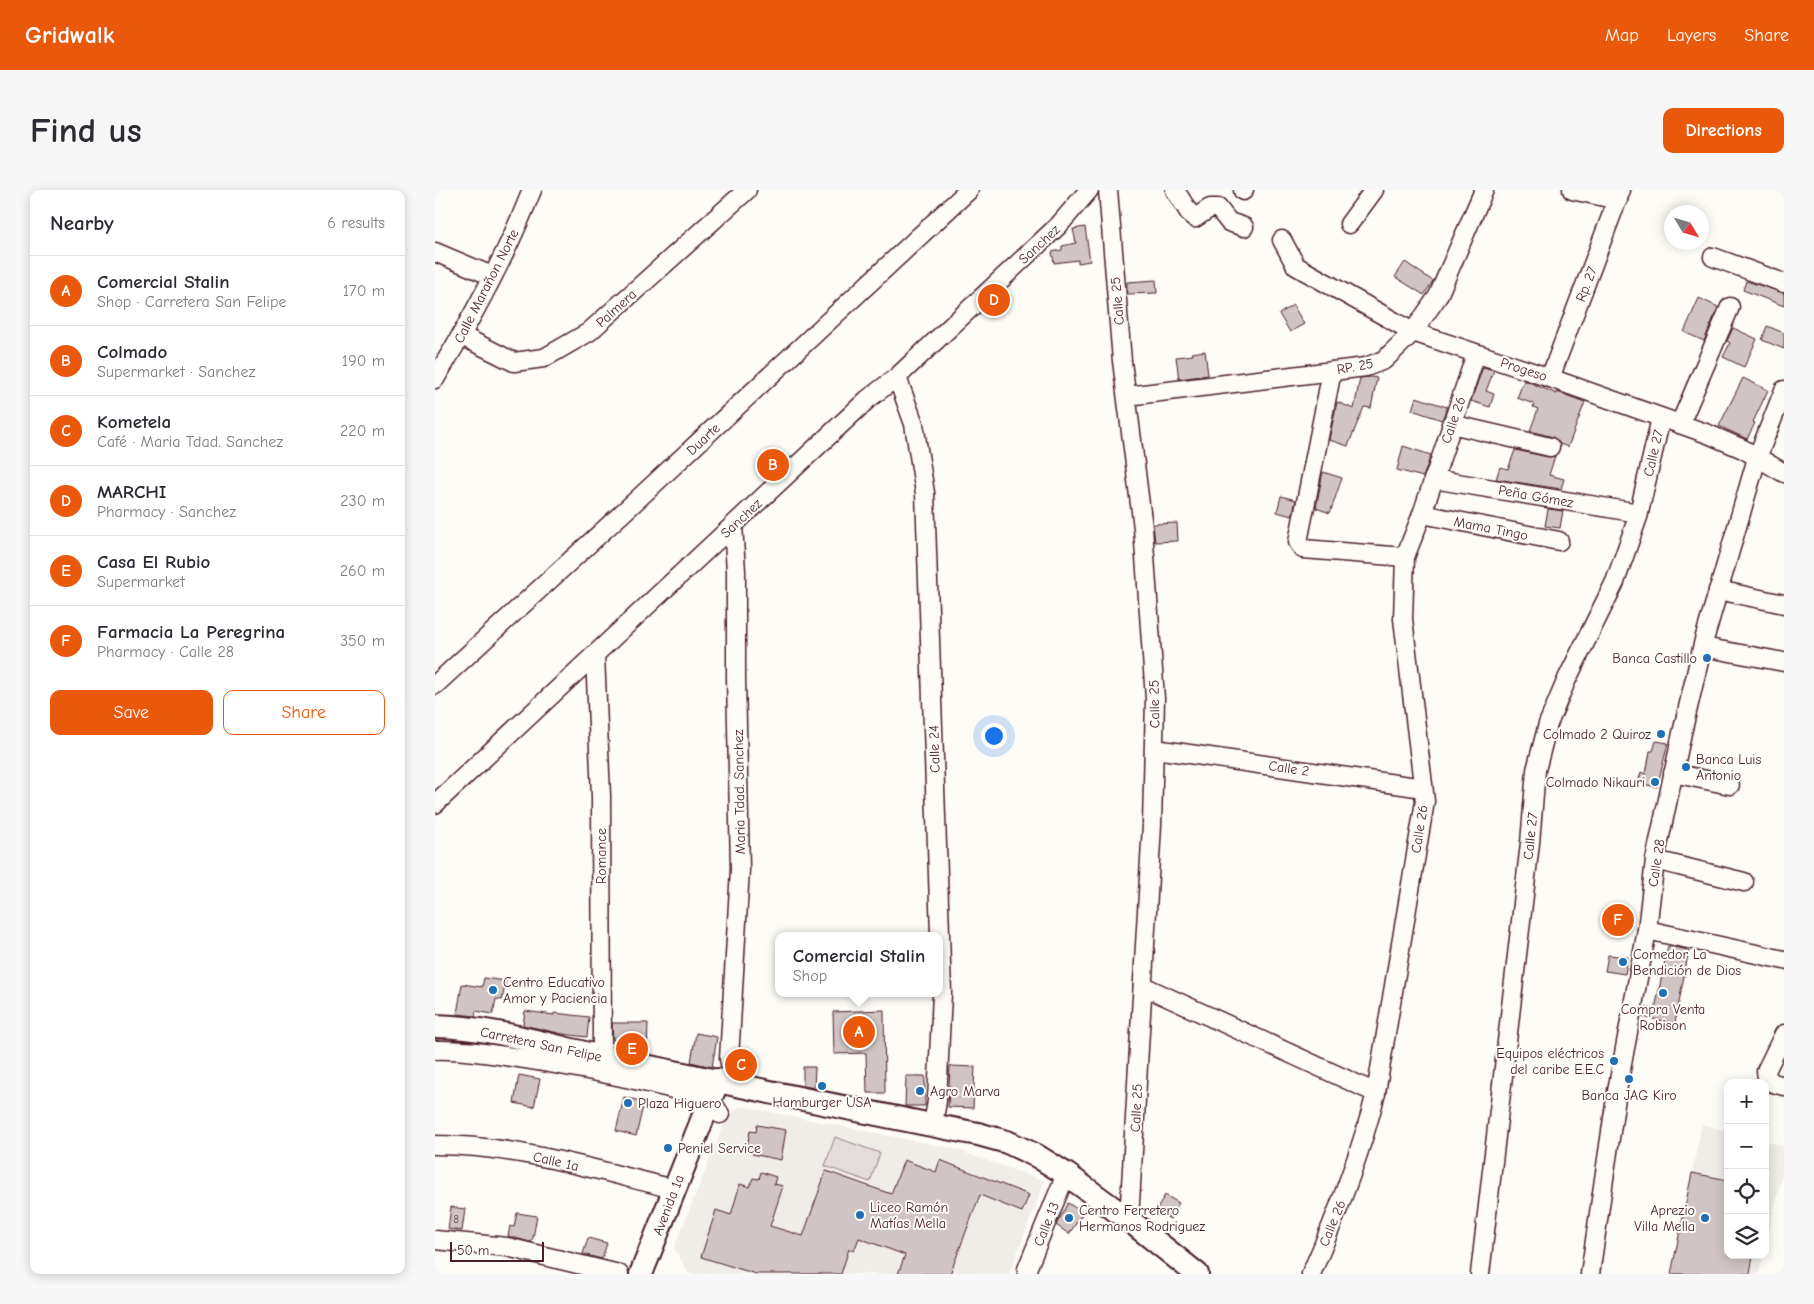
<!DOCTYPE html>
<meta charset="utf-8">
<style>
body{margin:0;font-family:"Comic Neue",sans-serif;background:#f7f7f7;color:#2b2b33}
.controls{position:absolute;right:15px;bottom:15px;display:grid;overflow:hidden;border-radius:10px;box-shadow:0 2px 12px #0003}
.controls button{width:45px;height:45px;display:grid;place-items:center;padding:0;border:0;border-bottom:1px solid #e1e1e2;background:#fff;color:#2b2b33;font:25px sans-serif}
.compass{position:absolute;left:1229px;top:15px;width:45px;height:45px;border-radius:50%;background:#fff;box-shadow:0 2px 12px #0003;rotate:128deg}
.scale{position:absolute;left:15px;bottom:12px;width:94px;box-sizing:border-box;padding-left:5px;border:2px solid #4a1f2b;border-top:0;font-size:14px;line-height:18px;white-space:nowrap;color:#4a1f2b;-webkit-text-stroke:4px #fdfcf7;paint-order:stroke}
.you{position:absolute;left:558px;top:545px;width:18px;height:18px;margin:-12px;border:4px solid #fff;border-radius:50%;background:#1a73e8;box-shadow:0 0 0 8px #1a73e833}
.badge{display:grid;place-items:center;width:32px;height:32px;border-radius:50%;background:#ea580c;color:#fff;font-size:16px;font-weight:700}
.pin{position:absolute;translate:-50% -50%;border:2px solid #fff;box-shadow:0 1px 5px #0006}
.popup{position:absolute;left:340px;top:742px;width:168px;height:65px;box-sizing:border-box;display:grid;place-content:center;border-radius:10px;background:#fff;filter:drop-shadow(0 1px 4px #0005);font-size:16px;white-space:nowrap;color:#7c7c81}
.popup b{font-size:19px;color:#2b2b33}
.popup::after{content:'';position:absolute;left:50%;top:100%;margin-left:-10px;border:10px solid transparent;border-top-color:#fff}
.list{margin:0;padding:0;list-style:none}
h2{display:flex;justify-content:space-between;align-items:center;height:65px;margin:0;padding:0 20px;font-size:21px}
h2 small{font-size:16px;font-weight:400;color:#7c7c81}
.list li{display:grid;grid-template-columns:32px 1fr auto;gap:15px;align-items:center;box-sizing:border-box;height:70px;padding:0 20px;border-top:1px solid #e1e1e2}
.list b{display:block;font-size:19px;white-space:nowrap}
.list p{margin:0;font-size:16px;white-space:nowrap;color:#7c7c81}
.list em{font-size:16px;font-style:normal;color:#7c7c81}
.actions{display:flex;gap:10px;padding:15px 20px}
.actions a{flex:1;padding:11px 0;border:1px solid #ea580c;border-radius:10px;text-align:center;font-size:18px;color:#ea580c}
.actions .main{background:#ea580c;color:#fff}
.icon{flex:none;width:28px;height:28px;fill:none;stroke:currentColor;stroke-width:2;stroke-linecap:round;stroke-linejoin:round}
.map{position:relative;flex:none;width:1349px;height:1084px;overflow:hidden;border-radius:10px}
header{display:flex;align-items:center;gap:30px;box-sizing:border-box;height:70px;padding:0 25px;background:#ea580c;color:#fff}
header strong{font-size:24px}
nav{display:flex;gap:28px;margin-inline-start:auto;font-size:18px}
.intro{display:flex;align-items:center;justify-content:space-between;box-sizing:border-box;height:120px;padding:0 30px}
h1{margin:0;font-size:35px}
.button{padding:12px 22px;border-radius:10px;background:#ea580c;color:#fff;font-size:18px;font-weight:700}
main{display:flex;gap:30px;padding:0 30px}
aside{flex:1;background:#fff;border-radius:10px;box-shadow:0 2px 12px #0003}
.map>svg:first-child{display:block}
</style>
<header>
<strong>Gridwalk</strong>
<nav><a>Map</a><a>Layers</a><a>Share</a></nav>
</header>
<div class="intro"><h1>Find us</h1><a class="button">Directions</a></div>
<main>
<aside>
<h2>Nearby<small>6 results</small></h2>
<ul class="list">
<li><span class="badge">A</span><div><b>Comercial Stalin</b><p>Shop · Carretera San Felipe</p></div><em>170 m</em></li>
<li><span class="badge">B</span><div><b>Colmado</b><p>Supermarket · Sanchez</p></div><em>190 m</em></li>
<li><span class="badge">C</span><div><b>Kometela</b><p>Café · Maria Tdad. Sanchez</p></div><em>220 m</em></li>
<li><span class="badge">D</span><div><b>MARCHI</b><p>Pharmacy · Sanchez</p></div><em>230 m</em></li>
<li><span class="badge">E</span><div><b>Casa El Rubio</b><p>Supermarket</p></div><em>260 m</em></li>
<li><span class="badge">F</span><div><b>Farmacia La Peregrina</b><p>Pharmacy · Calle 28</p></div><em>350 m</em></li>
</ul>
<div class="actions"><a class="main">Save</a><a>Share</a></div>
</aside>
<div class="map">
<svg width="1349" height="1084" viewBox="0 0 1349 1084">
<rect width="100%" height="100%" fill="#fdfcf7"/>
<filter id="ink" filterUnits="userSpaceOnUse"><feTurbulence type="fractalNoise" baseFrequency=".02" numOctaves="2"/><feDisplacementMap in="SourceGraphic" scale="10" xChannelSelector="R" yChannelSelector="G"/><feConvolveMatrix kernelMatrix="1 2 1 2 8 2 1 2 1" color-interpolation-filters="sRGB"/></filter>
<g filter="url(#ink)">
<g fill="#f0ece8">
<path d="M 305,916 L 516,958 L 610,991 L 574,1084 L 254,1084 L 239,1058 L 292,927 Z"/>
<path d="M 1267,934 L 1293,941 L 1293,1065 L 1328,1065 L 1324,1084 L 1236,1084 Z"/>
<path d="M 1330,951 L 1349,956 L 1349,977 L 1330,1057 Z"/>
</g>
<path fill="#e3dcda" stroke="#967e82" d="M 400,947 L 445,963 L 435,992 L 390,976 Z"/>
<g fill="#d0c5c4" stroke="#4a1f2b">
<path d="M 650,37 L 655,71 L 643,73 L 643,70 L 619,73 L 617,62 L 627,60 L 627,56 L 641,53 L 638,39 Z"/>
<path d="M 970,72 L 998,91 L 989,105 L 960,87 Z"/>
<path d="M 721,90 L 722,103 L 692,104 L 692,92 Z"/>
<path d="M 1311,91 L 1349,103 L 1349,116 L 1308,100 Z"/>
<path d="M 1264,108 L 1283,117 L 1269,151 L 1249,142 Z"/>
<path d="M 858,115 L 869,134 L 855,142 L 844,124 Z"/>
<path d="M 1332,136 L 1349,143 L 1349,159 L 1327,150 Z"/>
<path d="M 1298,138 L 1322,149 L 1309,177 L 1288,167 L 1295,153 L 1292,151 Z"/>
<path d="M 770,161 L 773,185 L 744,189 L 741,167 L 758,165 L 757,163 Z"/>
<path d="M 1048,177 L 1059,180 L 1051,201 L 1059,204 L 1055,217 L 1036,211 Z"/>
<path d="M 935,187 L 942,188 L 936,218 L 929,217 L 913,256 L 894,250 L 902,212 L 919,219 L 925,188 Z"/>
<path d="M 1308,188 L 1333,200 L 1318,232 L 1320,233 L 1312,249 L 1284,236 Z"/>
<path d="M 1089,190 L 1122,204 L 1122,202 L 1150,212 L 1133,257 L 1125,254 L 1118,247 L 1095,241 L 1103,219 L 1098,217 L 1099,214 L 1082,208 Z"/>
<path d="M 981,207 L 1012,217 L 1007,230 L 977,220 Z"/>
<path d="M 968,256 L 996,265 L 988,287 L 962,280 Z"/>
<path d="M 1080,260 L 1113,267 L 1120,266 L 1114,285 L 1129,289 L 1126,299 L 1061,289 L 1065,277 L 1073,279 Z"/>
<path d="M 888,282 L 907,288 L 895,323 L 881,318 Z"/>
<path d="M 846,306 L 861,310 L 857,326 L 842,322 Z"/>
<path d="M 1113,319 L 1128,321 L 1125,338 L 1110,336 Z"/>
<path d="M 742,333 L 743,351 L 720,352 L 718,334 Z"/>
<path d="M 1221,551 L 1233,553 L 1222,597 L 1203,593 L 1206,582 L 1211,584 L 1215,561 L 1218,561 Z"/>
<path d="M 1173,721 L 1196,725 L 1193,740 L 1170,736 Z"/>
<path d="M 1233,756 L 1254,760 L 1240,833 L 1207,827 L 1208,817 L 1220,819 Z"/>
<path d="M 1173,765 L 1193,767 L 1190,784 L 1170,781 Z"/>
<path d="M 49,788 L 71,791 L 67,810 L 61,809 L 58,824 L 41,821 L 40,826 L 22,824 L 27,794 L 47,797 Z"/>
<path d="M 449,820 L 450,903 L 432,903 L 431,863 L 399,864 L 398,822 Z"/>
<path d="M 90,821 L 119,825 L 119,823 L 154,827 L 152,847 L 128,844 L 88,835 Z"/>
<path d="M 177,833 L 213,833 L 212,863 L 182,857 L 182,851 L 178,850 Z"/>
<path d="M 261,843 L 282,847 L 277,877 L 256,872 Z"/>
<path d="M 306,867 L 319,871 L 314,884 L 308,883 Z"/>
<path d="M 515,876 L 540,877 L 538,918 L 513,917 Z"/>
<path d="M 368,877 L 380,877 L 379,898 L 368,896 Z"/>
<path d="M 84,885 L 105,889 L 99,917 L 79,913 Z"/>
<path d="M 471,886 L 490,886 L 490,916 L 470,916 Z"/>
<path d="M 189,907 L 209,912 L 201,946 L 181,941 Z"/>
<path d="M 322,935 L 351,940 L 346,970 L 317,964 L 318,957 L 312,956 L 315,941 L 321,942 Z"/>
<path d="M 469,970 L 501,982 L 505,970 L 594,1005 L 587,1022 L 545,1005 L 515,1084 L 463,1084 L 470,1065 L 424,1048 L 419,1061 L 414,1059 L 406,1084 L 321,1084 L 266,1067 L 281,1020 L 296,1025 L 305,994 L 315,997 L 318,988 L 324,989 L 326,982 L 341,987 L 339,994 L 348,996 L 335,1036 L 368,1046 L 391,981 L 456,1004 Z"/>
<path d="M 1257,983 L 1293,990 L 1293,1065 L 1318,1065 L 1315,1084 L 1236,1084 Z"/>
<path d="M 730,1005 L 744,1013 L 735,1029 L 721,1021 Z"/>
<path d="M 633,1013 L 648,1023 L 634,1044 L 621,1035 Z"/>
<path d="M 16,1017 L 30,1019 L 27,1041 L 13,1039 Z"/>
<path d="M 82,1023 L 102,1026 L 98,1048 L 95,1052 L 73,1046 L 75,1036 L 79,1037 Z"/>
<path d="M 153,1048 L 172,1053 L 167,1069 L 148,1064 Z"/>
</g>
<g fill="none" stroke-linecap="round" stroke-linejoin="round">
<g stroke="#4a1f2b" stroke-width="21">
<g id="minor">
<path d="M 673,0 L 687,171 L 708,338 L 720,509 L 717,635 L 694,1030"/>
<path d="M 740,0 L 755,24 L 760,28 L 775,18 L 783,18 L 794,32 L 809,37"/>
<path d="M 1137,0 L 1183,10"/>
<path d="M 808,1 L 809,0"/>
<path d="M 914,34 L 939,0"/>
<path d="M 847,50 L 861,76 L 978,142 L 1115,188 L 1273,244 L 1308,259 L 1349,283"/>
<path d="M 0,62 L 57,86"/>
<path d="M 1278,67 L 1349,93"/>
<path d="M 27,146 L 79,172 L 109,168 L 154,142 L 312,0"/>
<path d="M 897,181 L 863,352 L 868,359 L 970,367"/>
<path d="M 462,187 L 479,234 L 490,303 L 507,803 L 502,911 L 498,935"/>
<path d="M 1115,188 L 1186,0"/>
<path d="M 0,189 C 37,129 71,66 97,0"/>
<path d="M 692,206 L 931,177 L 949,170 L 978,142 L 1003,106 L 1049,0"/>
<path d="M 1016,234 L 1115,257"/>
<path d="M 1245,234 L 1295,117"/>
<path d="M 998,289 L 1204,323"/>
<path d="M 987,324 L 1124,351"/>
<path d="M 1283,400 L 1349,414"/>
<path d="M 1268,457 L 1349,472"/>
<path d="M 160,465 L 166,606 L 167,867"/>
<path d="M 0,495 L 205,307 L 534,0"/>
<path d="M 720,559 L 988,598"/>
<path d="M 1238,583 L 1295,595"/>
<path d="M 0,614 L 433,209 L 462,187 L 624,35 L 654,0"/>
<path d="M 1220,670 L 1309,692"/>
<path d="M 1212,740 L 1349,770"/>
<path d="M 708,796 L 941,903"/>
<path d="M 1349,844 L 1331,881 L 1332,888 L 1338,893 L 1349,896"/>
<path d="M 0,860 C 28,859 56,864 84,868 C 149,878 212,891 275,909 L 285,924"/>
<path d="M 297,894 L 297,883 L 294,869 L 305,679 L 301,487 L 301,381 L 298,335"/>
<path d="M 0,955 C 81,955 161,980 239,999"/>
<path d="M 0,1050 L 72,1057 L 184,1084"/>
<path d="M 592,1084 L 592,1079 L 631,984"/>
<path d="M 876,1084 C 902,1025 925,966 941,903 L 990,611 L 968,429 L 970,367 L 987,324 L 1041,164"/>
<path d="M 1045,1084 L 1095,653 L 1101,580 L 1113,534 L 1132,489 L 1180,392 L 1203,327 L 1226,228"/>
<path d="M 1155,1084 L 1182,901 L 1212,740 L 1220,670 L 1247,543 L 1269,450 L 1322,268 L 1349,200"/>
</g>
</g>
<g stroke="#4a1f2b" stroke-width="26">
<g id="major">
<path d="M 0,836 C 57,837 112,855 167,867 C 292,893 418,920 543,944 L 572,952 L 602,966 L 631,984 L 694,1030 L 762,1084"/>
<path d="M 206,1084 L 283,890"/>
</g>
</g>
<use href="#minor" stroke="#fdfcf7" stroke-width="18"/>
<use href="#major" stroke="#fdfcf7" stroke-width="22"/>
</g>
</g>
<g fill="#1f6fb2" stroke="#fdfcf7" stroke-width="2">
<circle cx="1272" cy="468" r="5"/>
<circle cx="1226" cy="544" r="5"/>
<circle cx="1251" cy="577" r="5"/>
<circle cx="1220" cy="592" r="5"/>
<circle cx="1188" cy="772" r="5"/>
<circle cx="58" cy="800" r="5"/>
<circle cx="1228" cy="803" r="5"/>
<circle cx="1179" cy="871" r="5"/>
<circle cx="1194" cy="889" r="5"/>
<circle cx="387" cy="896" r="5"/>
<circle cx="485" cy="901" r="5"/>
<circle cx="193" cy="913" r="5"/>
<circle cx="233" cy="958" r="5"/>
<circle cx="425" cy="1025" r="5"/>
<circle cx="634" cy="1028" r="5"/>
<circle cx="1270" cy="1028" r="5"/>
</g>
<g text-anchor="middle" stroke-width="4" stroke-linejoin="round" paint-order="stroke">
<g font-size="11" fill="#6c4851">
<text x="21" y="1033">8</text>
</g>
<g font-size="14" fill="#4a1f2b" stroke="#fdfcf7">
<text transform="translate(604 54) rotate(-43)" y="5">Sanchez</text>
<text transform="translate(1151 94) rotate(-69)" y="5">Rp. 27</text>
<text transform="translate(51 96) rotate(-63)" y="5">Calle Marañon Norte</text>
<text transform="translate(682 111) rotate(-95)" y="5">Calle 25</text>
<text transform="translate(181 118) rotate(-42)" y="5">Palmera</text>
<text transform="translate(920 176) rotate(-10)" y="5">RP. 25</text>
<text transform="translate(1089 179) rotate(18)" y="5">Progeso</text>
<text transform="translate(1018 230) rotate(-71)" y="5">Calle 26</text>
<text transform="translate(268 249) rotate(-43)" y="5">Duarte</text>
<text transform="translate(1218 263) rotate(-77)" y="5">Calle 27</text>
<text transform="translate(1101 306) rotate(10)" y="5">Peña Gómez</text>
<text transform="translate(306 328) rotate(-43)" y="5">Sanchez</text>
<text transform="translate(1056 338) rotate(11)" y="5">Mama Tingo</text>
<text transform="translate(719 514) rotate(-91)" y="5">Calle 25</text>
<text transform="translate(499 559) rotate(-92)" y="5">Calle 24</text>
<text transform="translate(854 578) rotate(8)" y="5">Calle 2</text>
<text transform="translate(304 602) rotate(-91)" y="5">Maria Tdad. Sanchez</text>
<text transform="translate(984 639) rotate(-81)" y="5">Calle 26</text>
<text transform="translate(1095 646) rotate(-84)" y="5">Calle 27</text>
<text transform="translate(166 666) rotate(-90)" y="5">Romance</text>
<text transform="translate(1221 673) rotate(-81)" y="5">Calle 28</text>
<text transform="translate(106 854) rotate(12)" y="5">Carretera San Felipe</text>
<text transform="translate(701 918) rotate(-87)" y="5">Calle 25</text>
<text transform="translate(121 971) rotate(13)" y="5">Calle 1a</text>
<text transform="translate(233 1015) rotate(-69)" y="5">Avenida 1a</text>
<text transform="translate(897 1033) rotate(-68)" y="5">Calle 26</text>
<text transform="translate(611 1034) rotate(-68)" y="5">Calle 13</text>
</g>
<g font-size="14" fill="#4a1f2b" stroke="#fdfcf7" text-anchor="start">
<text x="1262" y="473" text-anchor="end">Banca Castillo</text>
<text x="1216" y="549" text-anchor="end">Colmado 2 Quiroz</text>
<text x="1261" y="574">Banca Luis<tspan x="1261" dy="16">Antonio</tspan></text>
<text x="1210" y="597" text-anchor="end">Colmado Nikauri</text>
<text x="1198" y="769">Comedor La<tspan x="1198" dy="16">Bendición de Dios</tspan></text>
<text x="68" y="797">Centro Educativo<tspan x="68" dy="16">Amor y Paciencia</tspan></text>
<text x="1228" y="824" text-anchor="middle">Compra Venta<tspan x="1228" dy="16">Robison</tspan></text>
<text x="1169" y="868" text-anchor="end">Equipos eléctricos<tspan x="1169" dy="16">del caribe E.E.C</tspan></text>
<text x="495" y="906">Agro Marva</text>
<text x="1194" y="910" text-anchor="middle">Banca JAG Kiro</text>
<text x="387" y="917" text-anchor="middle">Hamburger USA</text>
<text x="203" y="918">Plaza Higuero</text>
<text x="243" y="963">Peniel Service</text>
<text x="435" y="1022">Liceo Ramón<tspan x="435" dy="16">Matías Mella</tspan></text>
<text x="644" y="1025">Centro Ferretero<tspan x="644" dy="16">Hermanos Rodriguez</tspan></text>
<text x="1260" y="1025" text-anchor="end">Aprezio<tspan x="1260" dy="16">Villa Mella</tspan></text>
</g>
</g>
</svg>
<div class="controls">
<button>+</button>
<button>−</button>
<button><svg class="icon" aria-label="locate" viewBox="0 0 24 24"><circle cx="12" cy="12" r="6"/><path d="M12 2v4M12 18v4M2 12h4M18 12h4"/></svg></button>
<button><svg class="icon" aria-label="layers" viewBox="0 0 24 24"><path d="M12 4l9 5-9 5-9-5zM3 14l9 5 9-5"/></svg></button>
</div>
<svg class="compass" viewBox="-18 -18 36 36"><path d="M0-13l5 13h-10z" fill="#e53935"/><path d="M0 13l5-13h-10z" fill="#7c7c81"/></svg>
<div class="scale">50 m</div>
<div class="you"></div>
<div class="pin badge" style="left:424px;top:842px">A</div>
<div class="popup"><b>Comercial Stalin</b>Shop</div>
<div class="pin badge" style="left:338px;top:275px">B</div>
<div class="pin badge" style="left:306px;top:875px">C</div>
<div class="pin badge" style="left:559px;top:110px">D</div>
<div class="pin badge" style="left:197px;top:859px">E</div>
<div class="pin badge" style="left:1183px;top:730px">F</div>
</div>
</main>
